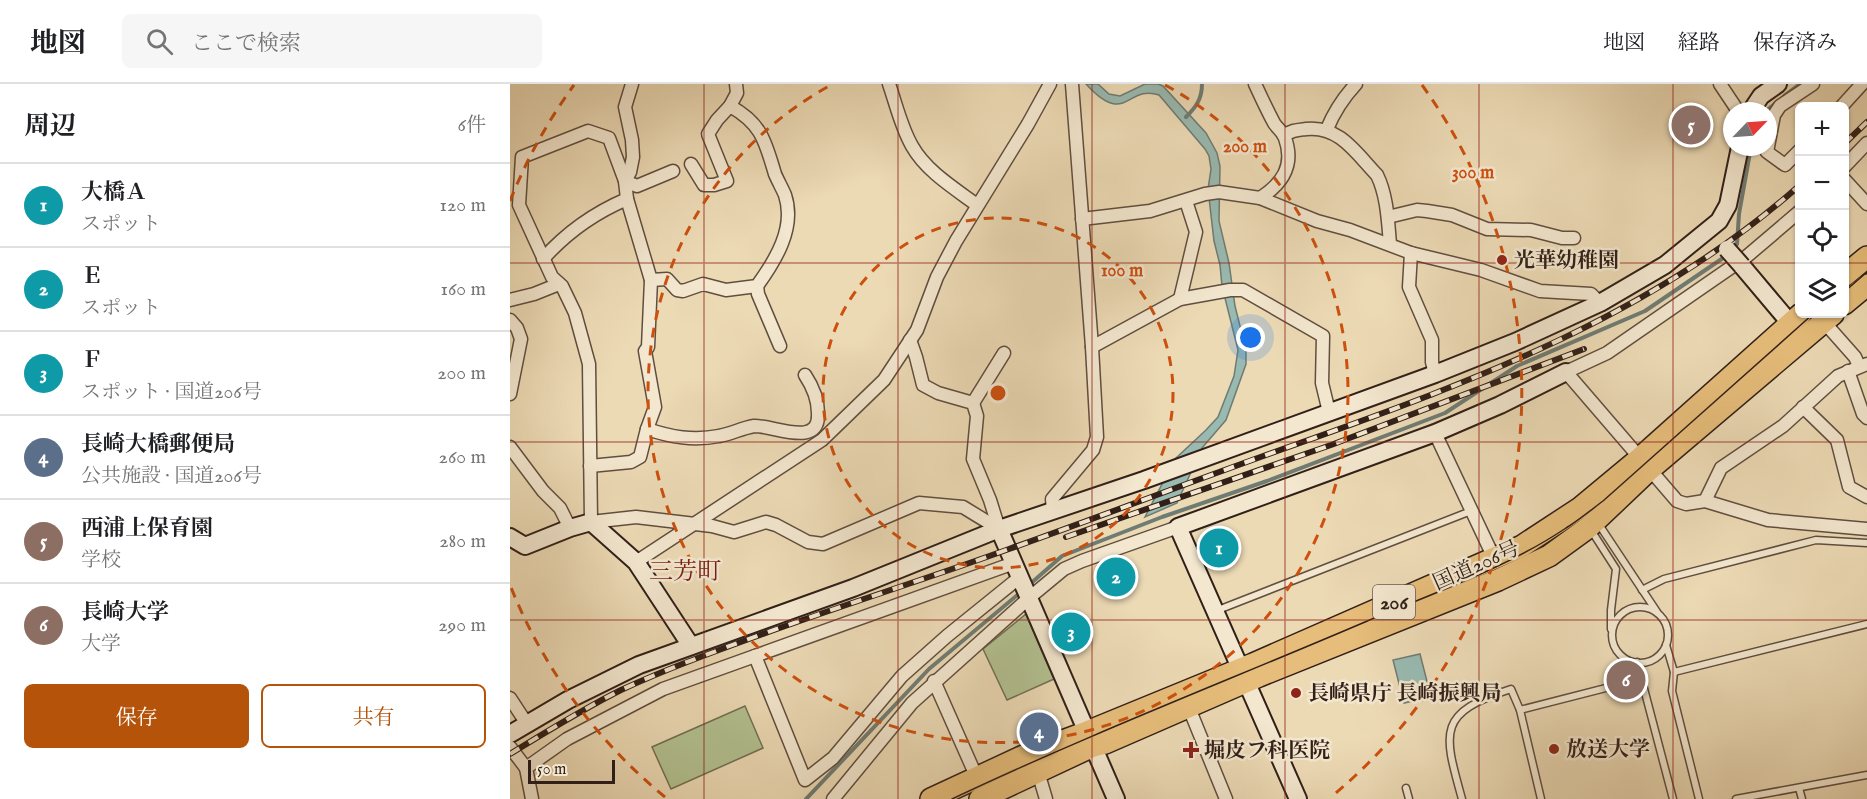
<!DOCTYPE html>
<html lang="ja">
<meta charset="utf-8">
<style>
body{margin:0;font-family:"IM FELL English","Noto Serif JP",serif;background:#f6f6f6;color:#202124}
.controls{position:absolute;right:18px;top:18px;display:grid;overflow:hidden;border-radius:9px;box-shadow:0 2px 4px #0004}
.controls button{width:54px;height:54px;display:grid;place-items:center;padding:0;border:0;border-bottom:2px solid #e0e0e0;background:#fff;color:#202124;font:30px sans-serif}
.compass{position:absolute;left:1213px;top:18px;width:54px;height:54px;border-radius:50%;background:#fff;box-shadow:0 2px 4px #0004;rotate:65deg}
.scale{position:absolute;left:18px;bottom:15px;width:87px;box-sizing:border-box;padding-left:6px;border:3px solid #311f18;border-top:0;font-size:16px;line-height:21px;white-space:nowrap;color:#311f18;-webkit-text-stroke:4px #f3e7cf;paint-order:stroke}
.you{position:absolute;left:741px;top:254px;width:21px;height:21px;margin:-15px;border:4px solid #fff;border-radius:50%;background:#1a73e8;box-shadow:0 0 0 9px #1a73e833}
.badge{display:grid;place-items:center;width:39px;height:39px;border-radius:50%;background:#b45309;color:#fff;font-size:20px;font-weight:700}
.pin{position:absolute;translate:-50% -50%;border:3px solid #fff;box-shadow:0 2px 6px #0006}
.list{margin:0;padding:0;list-style:none}
h2{display:flex;justify-content:space-between;align-items:center;height:78px;margin:0;padding:0 24px;font-size:26px}
h2 small{font-size:20px;font-weight:400;color:#757577}
.list li{display:grid;grid-template-columns:39px 1fr auto;gap:18px;align-items:center;box-sizing:border-box;height:84px;padding:0 24px;border-top:2px solid #e0e0e0}
.list b{display:block;font-size:22px;white-space:nowrap}
.list p{margin:0;font-size:20px;white-space:nowrap;color:#757577}
.list em{font-size:20px;font-style:normal;color:#757577}
.actions{display:flex;gap:12px;padding:18px 24px}
.actions a{flex:1;padding:14px 0;border:2px solid #b45309;border-radius:9px;text-align:center;font-size:21px;color:#b45309}
.actions .main{background:#b45309;color:#fff}
.icon{flex:none;width:33px;height:33px;fill:none;stroke:currentColor;stroke-width:2;stroke-linecap:round;stroke-linejoin:round}
.map{position:relative;flex:none;width:1357px;height:715px;overflow:hidden}
header{display:flex;align-items:center;gap:36px;box-sizing:border-box;height:84px;padding:0 30px;background:#fff;border-bottom:2px solid #e0e0e0}
header strong{font-size:28px}
nav{display:flex;gap:33px;margin-inline-start:auto;font-size:21px}
.search{width:420px;height:54px;background:#f6f6f6;display:flex;align-items:center;gap:15px;box-sizing:border-box;padding:0 21px;border-radius:9px;color:#757577;font-size:22px}
main{display:flex}
aside{flex:1;background:#fff}
.map>svg:first-child{display:block}
</style>
<header>
<strong>地図</strong>
<div class="search"><svg class="icon" aria-label="search" viewBox="0 0 24 24"><circle cx="10" cy="10" r="6"/><path d="M15 15l6 6"/></svg>ここで検索</div>
<nav><a>地図</a><a>経路</a><a>保存済み</a></nav>
</header>
<main>
<aside>
<h2>周辺<small>6件</small></h2>
<ul class="list">
<li><span class="badge" style="background:#0f9aa8">1</span><div><b>大橋Ａ</b><p>スポット</p></div><em>120 m</em></li>
<li><span class="badge" style="background:#0f9aa8">2</span><div><b>Ｅ</b><p>スポット</p></div><em>160 m</em></li>
<li><span class="badge" style="background:#0f9aa8">3</span><div><b>Ｆ</b><p>スポット · 国道206号</p></div><em>200 m</em></li>
<li><span class="badge" style="background:#5c6f8a">4</span><div><b>長崎大橋郵便局</b><p>公共施設 · 国道206号</p></div><em>260 m</em></li>
<li><span class="badge" style="background:#8d6e63">5</span><div><b>西浦上保育園</b><p>学校</p></div><em>280 m</em></li>
<li><span class="badge" style="background:#8d6e63">6</span><div><b>長崎大学</b><p>大学</p></div><em>290 m</em></li>
</ul>
<div class="actions"><a class="main">保存</a><a>共有</a></div>
</aside>
<div class="map">
<svg width="1357" height="715" viewBox="0 0 1357 715">
<rect width="100%" height="100%" fill="#ecdab5"/>
<filter id="stains"><feTurbulence type="fractalNoise" baseFrequency=".00333" numOctaves="4"/><feColorMatrix values="0 0 0 0 .2 0 0 0 0 .09 0 0 0 0 .02 0 0 0 .5 -.17"/></filter>
<radialGradient id="worn" r=".72"><stop offset=".6" stop-color="#630" stop-opacity="0"/><stop offset="1" stop-color="#630" stop-opacity=".3"/></radialGradient>
<g fill="#b3c191" stroke="#727054" stroke-width="1.5">
<path d="M 516,530 L 544,595 L 497,616 L 473,565 Z"/>
<path d="M 235,622 L 253,664 L 161,705 L 142,663 Z"/>
</g>
<g fill="#99bab1" stroke="#6f7c74" stroke-width="1.5">
<path d="M 576,0 L 588,0 L 599,10 L 610,12 L 635,0 L 648,0 L 653,2 L 696,49 L 707,69 L 710,82 L 709,137 L 719,179 L 725,222 L 736,266 L 736,280 L 716,336 L 692,364 L 667,419 L 635,433 L 665,375 L 696,346 L 708,333 L 724,292 L 728,266 L 712,202 L 710,181 L 704,157 L 698,105 L 701,85 L 699,72 L 695,65 L 649,11 C 617,0 616,44 576,0 Z"/>
<path d="M 910,570 L 921,613 L 894,619 L 883,576 Z"/>
</g>
<g fill="none" stroke-linecap="round" stroke-linejoin="round">
<g stroke="#6f7c74" stroke-width="4">
<path d="M 1274,12 L 1290,0"/>
<path d="M 1256,27 L 1266,19"/>
<path d="M 676,33 C 686,23 692,15 692,0"/>
<path d="M 1223,164 L 1227,160 L 1229,130 L 1241,63"/>
<path d="M 519,501 L 552,472 L 652,433 L 757,397 L 935,329 L 1007,282 L 1135,227 L 1216,172"/>
<path d="M 296,715 L 419,585 L 511,508"/>
</g>
<g stroke="#604e3f" stroke-width="9">
<g id="lane">
<path d="M 1088,439 L 1147,528"/>
<path d="M 1081,446 L 1106,485 L 1101,526 L 1101,545"/>
<path d="M 1132,506 L 1154,495 L 1306,456 L 1357,459"/>
<circle cx="1130" cy="551" r="28"/>
<path d="M 708,526 L 961,427"/>
<path d="M 1156,561 L 1164,588 L 1162,607 L 1189,715"/>
<path d="M 1127,578 L 1163,715"/>
<path d="M 1164,588 L 1357,540"/>
<path d="M 896,704 L 899,715"/>
<path d="M 1289,704 L 1292,715"/>
<path d="M 952,715 C 933,647 927,629 1001,605 L 1010,626"/>
<path d="M 1031,715 L 1010,626 L 1131,595"/>
<path d="M 1226,715 L 1357,691"/>
</g>
</g>
<g stroke="#604e3f" stroke-width="15">
<g id="street">
<path d="M 379,0 C 386,20 391,43 402,62 C 416,87 444,104 467,121"/>
<path d="M 745,0 C 751,13 757,26 764,39 C 767,44 773,48 775,54 C 785,82 772,100 750,114"/>
<path d="M 1210,0 L 1228,27"/>
<path d="M 1332,22 L 1352,0"/>
<path d="M 817,45 C 824,28 834,13 846,0"/>
<path d="M 774,52 C 781,46 788,46 796,45 C 829,41 846,69 867,91 C 877,111 878,137 880,160"/>
<path d="M 1290,66 L 1275,81 L 1257,68 L 1264,31 L 1270,22 L 1303,0"/>
<path d="M 181,80 L 194,101 L 204,101 L 217,97 L 198,50 L 207,36 L 220,22"/>
<path d="M 1334,83 L 1357,59"/>
<path d="M 163,87 L 127,102 L 115,97 L 99,54 L 78,47 L 12,73 L 9,121 L 42,193 L 52,202 L 65,229 L 79,280 L 81,438 L 126,433 L 202,442 L 224,448 L 256,438 L 266,441 L 298,458 L 313,460 L 409,419 L 453,423 L 489,445"/>
<path d="M 1334,95 L 1357,120"/>
<path d="M 1290,127 L 1236,173 L 1097,269 L 1056,288 L 1167,417 L 1176,420 L 1195,417 L 1258,436 L 1357,445"/>
<path d="M 878,133 L 907,126 L 917,127 L 942,131 L 977,145 L 1021,146 L 1052,154 L 1064,154"/>
<path d="M 572,135 L 640,127 L 695,110 L 709,108 L 750,114 L 807,137 L 840,146 L 901,169 L 971,186 L 1030,207 L 1081,210 L 1090,219"/>
<path d="M 901,169 L 899,203 L 922,256 L 922,278 L 925,290"/>
<path d="M 33,175 C 57,148 84,129 117,115"/>
<path d="M 141,196 L 157,195 L 167,206 L 173,207 L 193,200 L 216,206 L 247,202 C 265,177 286,144 275,111 C 272,104 268,97 265,90 C 255,57 252,40 220,22 L 227,9 L 226,0"/>
<path d="M 247,202 L 248,210 L 270,262"/>
<path d="M 670,215 L 686,148 L 676,117"/>
<path d="M 0,216 L 24,210 L 49,200"/>
<path d="M 0,236 L 7,244 L 11,255 L 0,310"/>
<path d="M 1314,238 L 1345,273 L 1349,282"/>
<path d="M 400,256 L 406,273 L 413,301 L 428,309 L 463,319 L 467,332 L 463,375 L 480,416 L 489,445"/>
<path d="M 582,263 L 670,215 L 720,206 L 733,206 L 813,252 L 812,299 L 819,328"/>
<path d="M 1338,287 L 1353,330 L 1357,334"/>
<path d="M 463,319 L 494,269"/>
<path d="M 1293,323 L 1327,356 L 1339,403 L 1357,413"/>
<path d="M 137,345 C 161,353 183,357 209,352 C 221,350 232,344 244,342 C 263,341 310,365 308,329 C 308,314 303,303 295,291"/>
<path d="M 925,349 L 984,474"/>
<path d="M 0,363 L 33,407 L 50,424 L 60,444"/>
<path d="M 80,382 L 121,378 L 130,373 L 137,345 L 145,323 L 135,267 L 138,263 L 141,196 L 117,115 L 115,97 L 120,88 L 123,73 L 122,56 L 115,23 L 122,0"/>
<path d="M 1195,417 L 1211,384 L 1273,342 L 1328,292 L 1357,280"/>
<path d="M 543,427 L 542,415 L 583,366 L 587,353 L 582,263 L 562,0"/>
<path d="M 126,478 L 312,356 L 374,296 L 407,246 L 427,193 L 446,157 L 518,40 L 540,0"/>
<path d="M 245,572 L 504,479"/>
<path d="M 424,597 L 467,694"/>
<path d="M 0,614 L 17,640"/>
<path d="M 679,624 L 716,715"/>
<path d="M 0,663 L 16,684"/>
<path d="M 528,688 L 536,715"/>
<path d="M 22,715 L 16,684 L 57,655 L 153,605 L 245,572 L 295,696 L 323,674 L 392,592 L 437,552 L 510,493"/>
<path d="M 323,715 L 402,619 L 519,514 L 554,485 L 572,477 L 668,443"/>
</g>
</g>
<g stroke="#311f18" stroke-width="20">
<g id="secondary">
<path d="M 1241,27 L 1251,12 L 1268,0"/>
<path d="M 1232,182 L 1280,239"/>
<path d="M 489,445 L 606,715"/>
<path d="M 0,453 L 15,462 L 60,444 L 81,438 L 126,478 L 181,562"/>
<path d="M 0,650 L 58,616 L 129,581 L 343,504 L 489,445 L 634,396 L 925,290 L 1005,258 L 1090,219 L 1155,181 L 1209,137 L 1218,121 L 1230,63"/>
<path d="M 788,715 L 668,443 L 925,349 L 990,321 L 1056,288"/>
</g>
</g>
<g stroke="#311f18" stroke-width="24">
<g id="highway">
<path d="M 1334,192 L 1357,173"/>
<path d="M 1334,220 L 1357,201"/>
<path d="M 421,715 L 520,669 L 577,648 L 743,580 L 1012,462 L 1070,424 L 1129,375 L 1291,230"/>
<path d="M 470,715 L 583,662 L 595,659 L 749,592 L 988,496 L 1039,472 L 1079,443 L 1139,386 L 1323,230"/>
</g>
</g>
<use href="#lane" stroke="#f3e7cf" stroke-width="6"/>
<use href="#street" stroke="#f3e7cf" stroke-width="12"/>
<use href="#secondary" stroke="#f3e7cf" stroke-width="16"/>
<use href="#highway" stroke="#e6bd7a" stroke-width="21"/>
<g stroke="#311f18" stroke-width="1.5">
<path d="M 1334,208 L 1357,188"/>
<path d="M 442,715 C 577,651 717,597 855,538 C 923,509 995,485 1056,444 C 1069,436 1081,426 1093,417 L 1303,230"/>
</g>
<g stroke="#311f18" stroke-width="6">
<g id="rail">
<path d="M 1334,60 L 1357,38"/>
<path d="M 556,453 L 821,361 L 1074,265"/>
<path d="M 0,670 C 36,648 73,625 111,606 C 156,585 203,568 250,551 C 333,521 416,495 499,465 C 595,431 690,394 787,360 C 967,296 1145,230 1290,101"/>
</g>
</g>
<use href="#rail" stroke="#f3e7cf" stroke-width="4" stroke-dasharray="11" stroke-linecap="butt"/>
<g stroke="#311f18" stroke-width="20" stroke-linecap="butt">
<path id="secondary-bridge" d="M 1217,165 L 1232,182"/>
</g>
<use href="#secondary-bridge" stroke="#f3e7cf" stroke-width="16"/>
</g>
<path fill="none" stroke="#8f2418" stroke-width="1.5" stroke-opacity="0.55" d="M 194,0 L 194,715M 388,0 L 388,715M 582,0 L 582,715M 775,0 L 775,715M 969,0 L 969,715M 1163,0 L 1163,715M 0,179 L 1290,179M 1334,179 L 1357,179M 0,358 L 1357,358M 0,536 L 1357,536"/>
<g fill="none" stroke="#cd500e" stroke-width="3" stroke-dasharray="10 8">
<circle cx="488" cy="309" r="175"/>
<path d="M655 1A350 350 0 1 1 321 1"/>
<path d="M155 713A524 524 0 0 1 0 501M0 117A524 524 0 0 1 64 1M912 1A524 524 0 0 1 821 713"/>
</g>
<g fill="#8f2418" stroke="#f3e7cf" stroke-width="2">
<circle cx="992" cy="176" r="6"/>
<circle cx="786" cy="609" r="6"/>
<circle cx="1044" cy="665" r="6"/>
<path d="M678 657h6v6h6v6h-6v6h-6v-6h-6v-6h6z"/>
</g>
<g text-anchor="middle" stroke-width="5" stroke-linejoin="round" paint-order="stroke">
<rect fill="#f3e7cf" stroke="#6b5b4f" stroke-width="1.5" x="863" y="501" width="42" height="34" rx="4.5"/>
<g font-size="20" font-weight="bold" fill="#311f18">
<text x="884" y="525">206</text>
</g>
<g font-size="21" font-weight="bold" fill="#311f18" stroke="#f3e7cf" text-anchor="start">
<text x="1004" y="183">光華幼稚園</text>
<text x="798" y="616">長崎県庁 長崎振興局</text>
<text x="1056" y="672">放送大学</text>
<text x="694" y="673">堀皮フ科医院</text>
</g>
<g font-size="21" fill="#311f18" stroke="#f3e7cf">
<text transform="translate(966 481) rotate(-24)" y="7">国道206号</text>
</g>
<g font-size="24" fill="#7a1f14" stroke="#f3e7cf">
<text x="175" y="495">三芳町</text>
</g>
</g>
<circle cx="488" cy="309" r="9" fill="#cd500e" stroke="#f3e7cf" stroke-width="3"/>
<g font-size="18" text-anchor="middle" font-weight="bold" fill="#cd500e" stroke="#f3e7cf" stroke-width="5" stroke-linejoin="round" paint-order="stroke">
<text x="735" y="68">200 m</text>
<text x="963" y="94">300 m</text>
<text x="612" y="192">100 m</text>
</g>
<rect width="100%" height="100%" filter="url(#stains)"/>
<rect width="100%" height="100%" fill="url(#worn)"/>
</svg>
<div class="controls">
<button>+</button>
<button>−</button>
<button><svg class="icon" aria-label="locate" viewBox="0 0 24 24"><circle cx="12" cy="12" r="6"/><path d="M12 2v4M12 18v4M2 12h4M18 12h4"/></svg></button>
<button><svg class="icon" aria-label="layers" viewBox="0 0 24 24"><path d="M12 4l9 5-9 5-9-5zM3 14l9 5 9-5"/></svg></button>
</div>
<svg class="compass" viewBox="-18 -18 36 36"><path d="M0-13l5 13h-10z" fill="#e53935"/><path d="M0 13l5-13h-10z" fill="#757577"/></svg>
<div class="scale">50 m</div>
<div class="you"></div>
<div class="pin badge" style="left:709px;top:464px;background:#0f9aa8">1</div>
<div class="pin badge" style="left:606px;top:493px;background:#0f9aa8">2</div>
<div class="pin badge" style="left:561px;top:548px;background:#0f9aa8">3</div>
<div class="pin badge" style="left:529px;top:648px;background:#5c6f8a">4</div>
<div class="pin badge" style="left:1181px;top:41px;background:#8d6e63">5</div>
<div class="pin badge" style="left:1116px;top:596px;background:#8d6e63">6</div>
</div>
</main>
